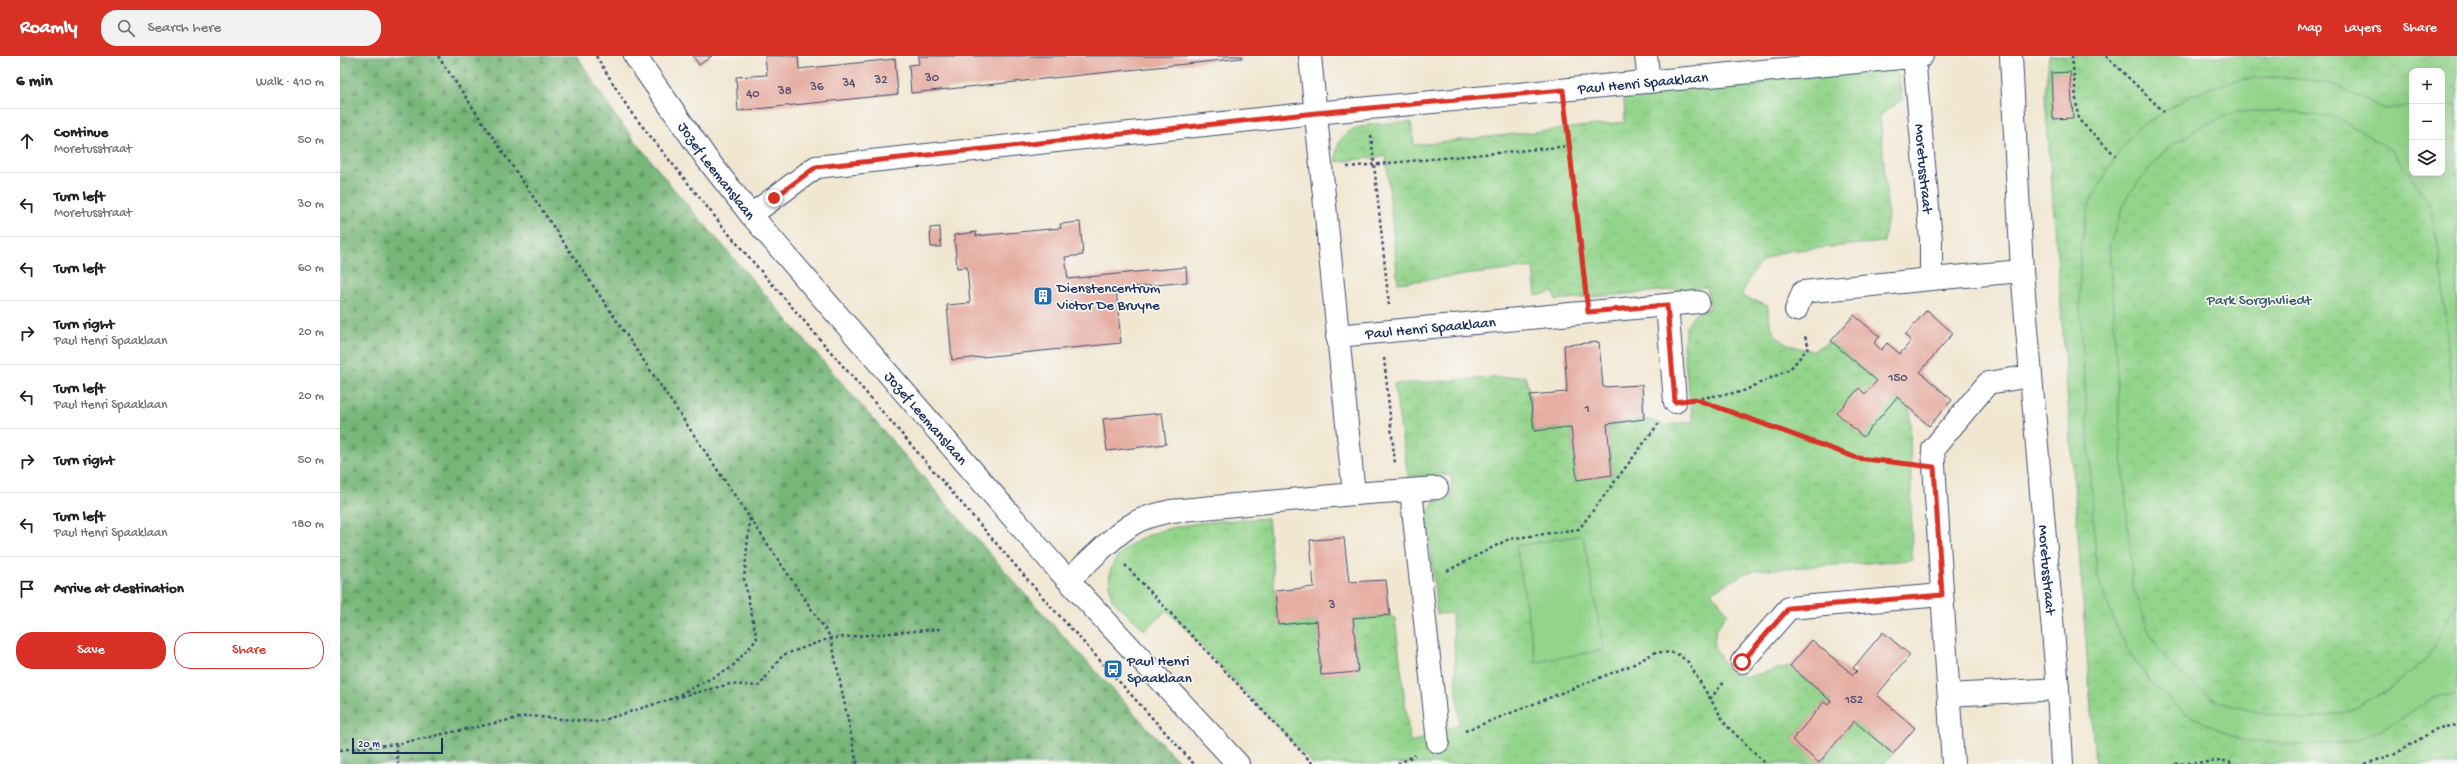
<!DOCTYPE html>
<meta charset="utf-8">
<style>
body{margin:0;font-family:"Gochi Hand",sans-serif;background:#f2f2f2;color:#222}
.controls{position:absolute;right:12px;top:12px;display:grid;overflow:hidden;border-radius:8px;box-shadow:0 4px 16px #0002}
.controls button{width:36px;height:36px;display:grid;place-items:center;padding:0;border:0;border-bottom:1px solid #e0e0e0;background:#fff;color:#222;font:20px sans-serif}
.scale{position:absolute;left:12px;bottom:10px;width:91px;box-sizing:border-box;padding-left:4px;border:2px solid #1b2f5e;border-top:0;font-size:11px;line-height:14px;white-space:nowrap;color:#1b2f5e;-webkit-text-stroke:3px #f6f6f2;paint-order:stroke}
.stop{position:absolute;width:12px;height:12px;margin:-9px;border:3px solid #d93025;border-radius:50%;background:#fff}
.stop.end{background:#d93025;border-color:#fff;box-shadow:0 1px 4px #0008}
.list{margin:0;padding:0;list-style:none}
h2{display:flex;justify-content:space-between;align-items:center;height:52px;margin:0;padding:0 16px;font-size:17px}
h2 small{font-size:13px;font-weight:400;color:#767676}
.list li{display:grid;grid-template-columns:26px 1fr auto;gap:12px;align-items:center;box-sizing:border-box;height:64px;padding:0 16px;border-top:1px solid #e0e0e0}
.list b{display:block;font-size:15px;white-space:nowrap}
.list p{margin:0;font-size:13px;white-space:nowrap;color:#767676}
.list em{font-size:13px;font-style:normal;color:#767676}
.actions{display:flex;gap:8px;padding:12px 16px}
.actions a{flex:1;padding:9px 0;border:1px solid #d93025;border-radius:16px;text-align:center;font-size:14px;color:#d93025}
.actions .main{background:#d93025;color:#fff}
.icon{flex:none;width:22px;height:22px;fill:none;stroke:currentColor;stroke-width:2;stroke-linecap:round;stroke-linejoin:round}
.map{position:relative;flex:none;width:2117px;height:708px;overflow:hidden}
header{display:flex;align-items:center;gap:24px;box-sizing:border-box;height:56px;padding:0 20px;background:#d93025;color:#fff}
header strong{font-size:19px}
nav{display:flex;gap:22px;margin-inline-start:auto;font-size:14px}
.search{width:280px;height:36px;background:#f2f2f2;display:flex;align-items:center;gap:10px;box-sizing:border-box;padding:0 14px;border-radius:16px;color:#767676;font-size:15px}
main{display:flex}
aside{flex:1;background:#fff}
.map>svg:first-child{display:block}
</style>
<header>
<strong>Roamly</strong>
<div class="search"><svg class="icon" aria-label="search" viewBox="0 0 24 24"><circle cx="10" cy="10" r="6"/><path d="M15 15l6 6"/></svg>Search here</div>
<nav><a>Map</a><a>Layers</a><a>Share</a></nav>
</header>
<main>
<aside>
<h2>6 min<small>Walk · 410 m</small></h2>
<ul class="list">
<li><svg class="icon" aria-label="ahead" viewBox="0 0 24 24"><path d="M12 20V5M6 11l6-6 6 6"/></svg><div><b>Continue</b><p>Moretusstraat</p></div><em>50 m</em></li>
<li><svg class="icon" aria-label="left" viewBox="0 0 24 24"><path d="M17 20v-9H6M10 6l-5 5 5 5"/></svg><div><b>Turn left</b><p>Moretusstraat</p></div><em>30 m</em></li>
<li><svg class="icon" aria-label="left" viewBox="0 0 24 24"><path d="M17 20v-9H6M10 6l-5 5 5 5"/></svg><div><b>Turn left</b></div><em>60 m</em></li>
<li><svg class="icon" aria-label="right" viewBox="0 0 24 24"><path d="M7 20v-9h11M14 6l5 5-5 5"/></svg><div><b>Turn right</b><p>Paul Henri Spaaklaan</p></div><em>20 m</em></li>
<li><svg class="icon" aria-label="left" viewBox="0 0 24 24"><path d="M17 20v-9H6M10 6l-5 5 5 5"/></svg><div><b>Turn left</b><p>Paul Henri Spaaklaan</p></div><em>20 m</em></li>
<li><svg class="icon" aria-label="right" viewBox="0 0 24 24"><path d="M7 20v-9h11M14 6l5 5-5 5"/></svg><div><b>Turn right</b></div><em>50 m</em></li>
<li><svg class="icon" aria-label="left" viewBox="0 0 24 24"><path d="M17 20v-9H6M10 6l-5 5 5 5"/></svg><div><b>Turn left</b><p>Paul Henri Spaaklaan</p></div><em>180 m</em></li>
<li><svg class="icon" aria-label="arrive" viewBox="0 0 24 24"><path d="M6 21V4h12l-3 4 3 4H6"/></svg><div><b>Arrive at destination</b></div></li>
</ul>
<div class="actions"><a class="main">Save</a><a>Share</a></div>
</aside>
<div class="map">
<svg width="2117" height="708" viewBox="0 0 2117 708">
<defs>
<pattern id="forest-firs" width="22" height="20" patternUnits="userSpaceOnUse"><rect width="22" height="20" fill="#76b677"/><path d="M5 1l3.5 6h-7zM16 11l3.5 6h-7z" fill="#609465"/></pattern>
<pattern id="park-crowns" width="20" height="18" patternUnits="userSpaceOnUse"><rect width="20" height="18" fill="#93d48b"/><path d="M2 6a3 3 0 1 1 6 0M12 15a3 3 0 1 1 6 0" fill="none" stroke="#7eb67a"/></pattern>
</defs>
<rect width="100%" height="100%" fill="#f6f6f2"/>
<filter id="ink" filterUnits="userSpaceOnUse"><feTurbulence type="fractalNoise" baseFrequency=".025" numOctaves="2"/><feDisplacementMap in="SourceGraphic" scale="8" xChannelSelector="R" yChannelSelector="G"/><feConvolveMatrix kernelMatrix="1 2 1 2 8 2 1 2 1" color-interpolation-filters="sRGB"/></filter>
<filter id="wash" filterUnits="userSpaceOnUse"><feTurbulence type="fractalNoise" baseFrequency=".012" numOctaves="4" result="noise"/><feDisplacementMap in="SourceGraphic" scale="16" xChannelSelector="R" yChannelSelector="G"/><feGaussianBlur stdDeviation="0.9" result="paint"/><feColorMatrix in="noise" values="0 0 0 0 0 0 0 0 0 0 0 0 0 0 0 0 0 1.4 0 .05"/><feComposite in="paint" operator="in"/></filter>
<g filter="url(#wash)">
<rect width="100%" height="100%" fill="#f1e7d1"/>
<path fill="url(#forest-firs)" stroke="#48726a" d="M 0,0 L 237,0 L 274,58 L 332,131 L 684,537 L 841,708 L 0,708 Z"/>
<g fill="url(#park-crowns)" stroke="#578274" fill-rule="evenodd">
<path d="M 1709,0 L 2117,0 L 2117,708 L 1755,708 L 1705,39 ZM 2072,15 L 2102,15 L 2102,117 L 2072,117 Z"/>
<path d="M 1550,12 L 1559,19 L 1562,44 L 1540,59 L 1548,160 L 1544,186 L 1448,195 C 1418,202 1413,214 1401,240 L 1428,250 C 1428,283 1444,289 1472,295 L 1491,285 L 1537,325 L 1525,338 L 1523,380 L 1557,341 L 1570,353 L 1572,504 L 1419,514 L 1406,517 L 1371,536 L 1388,557 C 1366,583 1373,593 1392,617 L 1407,621 L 1450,610 L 1491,645 L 1488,649 L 1484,646 L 1452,684 L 1479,707 L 1514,665 L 1553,698 L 1544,708 L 973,708 L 827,554 L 805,574 L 772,544 C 770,533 767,518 773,507 C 799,463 883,466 928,462 L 938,568 L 977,565 L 981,619 L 1017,616 L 1013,562 L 1050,559 L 1055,563 L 1070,687 L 1119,668 L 1112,557 L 1097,558 L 1087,457 L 1097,443 L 1111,437 L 1112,419 L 1068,421 L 1054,328 L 1185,320 L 1190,339 L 1194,375 L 1231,371 L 1237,423 L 1272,419 L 1267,368 L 1304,363 L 1325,369 L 1353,366 L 1343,291 L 1346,271 L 1356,256 L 1370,252 L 1367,231 L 1216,244 L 1213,236 L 1196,240 L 1193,211 L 1058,227 L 1046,100 L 996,106 C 994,62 1040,69 1071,66 L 1074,89 L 1285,66 L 1284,43 L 1290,36 Z"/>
</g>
<g fill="#93d48b" stroke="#578274">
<path d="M 1931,21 L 1972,24 L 1998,30 L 2045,53 L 2072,51 L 2072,117 L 2102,117 L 2102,50 L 2117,49 L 2117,400 L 2100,199 L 2090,148 L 2052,94 L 1997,61 L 1947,55 L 1897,55 L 1862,70 L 1825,94 L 1787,140 L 1769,189 L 1781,387 L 1793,532 L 1810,578 L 1833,612 L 1877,646 L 1914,655 L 1963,664 L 2007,656 L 2049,633 L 2087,603 L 2117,546 L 2117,638 L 2094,641 L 2057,665 L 2013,686 L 1959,689 L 1900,684 L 1845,657 L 1811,627 L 1793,602 L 1777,573 L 1757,519 L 1740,251 L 1740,191 L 1750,146 L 1776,100 L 1798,72 L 1850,40 L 1878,29 L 1904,23 Z"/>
<path d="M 1243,479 L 1264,594 L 1196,606 L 1176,490 Z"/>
</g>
<g id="blocks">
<g fill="#e6ada2">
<path d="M 353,0 L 372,0 L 359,9 Z"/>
<path d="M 425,0 L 458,0 L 459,13 L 555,3 L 558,38 L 398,55 L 396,21 L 427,19 Z"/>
<path d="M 578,0 L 902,0 L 902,2 L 571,37 L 569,9 L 579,8 Z"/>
<path d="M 1730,16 L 1733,62 L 1713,63 L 1711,17 Z"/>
<path d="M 740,166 L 743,199 L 725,201 L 728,223 L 846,211 L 847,226 L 776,233 L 781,287 L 612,304 L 607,249 L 630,247 L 627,211 L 617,212 L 614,179 L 636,176 L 636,180 L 721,172 L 720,168 Z"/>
<path d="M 600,171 L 601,191 L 591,191 L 590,172 Z"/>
<path d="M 1587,254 L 1613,277 L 1580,316 L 1612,344 L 1589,370 L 1557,341 L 1523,381 L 1497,357 L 1519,332 L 1525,338 L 1537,325 L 1491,285 L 1514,259 L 1540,281 L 1534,287 L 1541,294 L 1547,287 L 1560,298 L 1571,285 L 1565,279 Z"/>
<path d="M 1259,286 L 1263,331 L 1302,329 L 1304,363 L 1267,368 L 1272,419 L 1237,424 L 1231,371 L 1194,375 L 1190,339 L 1227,336 L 1224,289 Z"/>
<path d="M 822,357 L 826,388 L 767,395 L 763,363 Z"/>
<path d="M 1004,482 L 1009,526 L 1046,524 L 1050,559 L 1013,562 L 1018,616 L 981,619 L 977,565 L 938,569 L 935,535 L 974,531 L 970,484 Z"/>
<path d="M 1543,576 L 1570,599 L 1537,639 L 1575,672 L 1553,698 L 1514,665 L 1479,707 L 1452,684 L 1484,646 L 1488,649 L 1491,645 L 1450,610 L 1472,584 L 1513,619 L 1517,615 L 1513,612 Z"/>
</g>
</g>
</g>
<g filter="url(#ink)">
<use href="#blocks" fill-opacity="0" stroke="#3b4b6f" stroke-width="1"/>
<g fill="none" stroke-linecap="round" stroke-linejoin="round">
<g stroke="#3b4b6f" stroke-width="24">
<g id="minor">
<path id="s1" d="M 295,0 L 367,103 L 411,159 L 714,509 L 898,708"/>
<path d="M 1306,0 L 1309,26"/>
<path id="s2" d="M 1671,0 L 1682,215 L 1718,633 L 1722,708"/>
<path id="s3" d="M 1574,1 L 1591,184 L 1591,223 L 1682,215"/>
<path id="s4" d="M 411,159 L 476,111 L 975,57 L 1582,0"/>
<path d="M 1327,249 L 1335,346"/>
<path d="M 1456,254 L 1463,236 L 1591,223"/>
<path id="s5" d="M 997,280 L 1358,246"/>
<path d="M 1071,434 L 1098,686"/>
<path d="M 1014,438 L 1097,432"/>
<path d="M 728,524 C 748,507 773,479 796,466 C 807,460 819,458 831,455 L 1014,438 L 970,0"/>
<path d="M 1402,606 L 1449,552 L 1602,539"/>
<path d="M 1609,639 L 1718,633"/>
<path d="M 1613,708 L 1593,393 L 1648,327 L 1691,320"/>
</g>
</g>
<g stroke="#3b4b6f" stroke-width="2.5" stroke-dasharray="3 3" stroke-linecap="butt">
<path d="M 98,0 L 491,582 L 517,708"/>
<path d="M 256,0 L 290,55 L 388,177 L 706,545 L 854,708"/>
<path d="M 1732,0 L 1738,63 L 1776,100"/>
<path d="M 1766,0 L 1824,56"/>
<path d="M 1226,60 L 1245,230"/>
<path d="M 1031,79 L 1049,249"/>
<path d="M 1007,111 L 1230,90"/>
<path d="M 1044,302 L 1055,408"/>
<path d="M 1361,342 L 1401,336 L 1450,313 L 1469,291 L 1464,278"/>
<path d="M 1361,345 L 1517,402 L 1568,408"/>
<path d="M 785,509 L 973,708"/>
<path d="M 1107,515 L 1169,483 L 1239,473 L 1319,367"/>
<path d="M 335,642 L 390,628 L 419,630 L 443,599 L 491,582 L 601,573"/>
<path d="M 1370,643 L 1385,625"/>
<path d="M 1125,675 L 1292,609 L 1316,596 L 1336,597 L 1348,606 L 1386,669 L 1426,708"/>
<path d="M 56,688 L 58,708"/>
<path d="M 0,694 L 56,688 L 188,660 L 257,666 L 331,643 L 391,612 L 417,583 L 404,523 L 410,461"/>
<path d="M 1058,708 L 1075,699"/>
<path d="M 1835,708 L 1884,705 L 1895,708"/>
<path d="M 2025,708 L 2055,698 L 2098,672 L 2117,669"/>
</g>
<use href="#minor" stroke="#fff" stroke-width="22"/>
</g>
</g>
<g fill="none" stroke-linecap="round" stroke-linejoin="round" filter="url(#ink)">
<path stroke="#d93025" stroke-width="5" d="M 434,142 L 476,111 L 976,57 L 1223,34 L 1248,256 L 1327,249 L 1335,346 L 1355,343 L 1517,402 L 1594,411 L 1602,539 L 1449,552 L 1402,606"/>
</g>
<defs>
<g id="building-square" transform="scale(1)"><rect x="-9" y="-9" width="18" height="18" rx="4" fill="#1f6fb2" stroke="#f6f6f2"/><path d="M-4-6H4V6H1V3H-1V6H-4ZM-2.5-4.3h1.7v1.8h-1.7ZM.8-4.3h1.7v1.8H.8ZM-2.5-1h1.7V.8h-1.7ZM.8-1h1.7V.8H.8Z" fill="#fff"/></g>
<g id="bus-square" transform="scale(1)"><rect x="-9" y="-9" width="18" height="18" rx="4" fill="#1f6fb2" stroke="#f6f6f2"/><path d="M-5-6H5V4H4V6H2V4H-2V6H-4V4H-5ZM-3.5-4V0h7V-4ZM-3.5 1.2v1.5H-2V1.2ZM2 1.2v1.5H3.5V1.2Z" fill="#fff"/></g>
</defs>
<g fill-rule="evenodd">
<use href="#building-square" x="703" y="240"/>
<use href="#bus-square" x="773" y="613"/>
</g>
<g text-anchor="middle" stroke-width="3.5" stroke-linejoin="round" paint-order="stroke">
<g font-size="13" fill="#4e4e6f">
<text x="592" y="25">30</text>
<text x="541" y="27">32</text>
<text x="509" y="30">34</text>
<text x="477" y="34">36</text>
<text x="445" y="38">38</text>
<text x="413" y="41">40</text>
<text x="1558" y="325">150</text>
<text x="1247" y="356">1</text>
<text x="992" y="552">3</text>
<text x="1514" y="647">152</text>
</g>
<g font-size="15" fill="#1b2f5e" stroke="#f6f6f2">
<text dy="5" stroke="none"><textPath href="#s4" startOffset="912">Paul Henri Spaaklaan</textPath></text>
<text dy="5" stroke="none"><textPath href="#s3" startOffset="112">Moretusstraat</textPath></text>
<text dy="5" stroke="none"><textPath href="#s1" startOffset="141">Jozef Leemanslaan</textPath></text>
<text dy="5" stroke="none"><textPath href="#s5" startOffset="94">Paul Henri Spaaklaan</textPath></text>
<text dy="5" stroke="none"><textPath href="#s1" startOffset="465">Jozef Leemanslaan</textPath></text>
<text dy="5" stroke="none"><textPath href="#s2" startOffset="515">Moretusstraat</textPath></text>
</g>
<g font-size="15" fill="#1b2f5e" stroke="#f6f6f2" text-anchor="start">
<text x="717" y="236">Dienstencentrum<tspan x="717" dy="17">Victor De Bruyne</tspan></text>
<text x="787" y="609">Paul Henri<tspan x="787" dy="17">Spaaklaan</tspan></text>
</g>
<g font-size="15" fill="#395869" stroke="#f6f6f2">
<text x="1919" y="248">Park Sorghvliedt</text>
</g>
</g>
</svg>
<div class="controls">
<button>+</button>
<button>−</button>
<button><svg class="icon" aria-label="layers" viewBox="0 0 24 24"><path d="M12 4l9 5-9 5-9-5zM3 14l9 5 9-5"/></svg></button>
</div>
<div class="scale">20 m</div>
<div class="stop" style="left:1402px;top:606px"></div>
<div class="stop end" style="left:434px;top:142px"></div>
</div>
</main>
